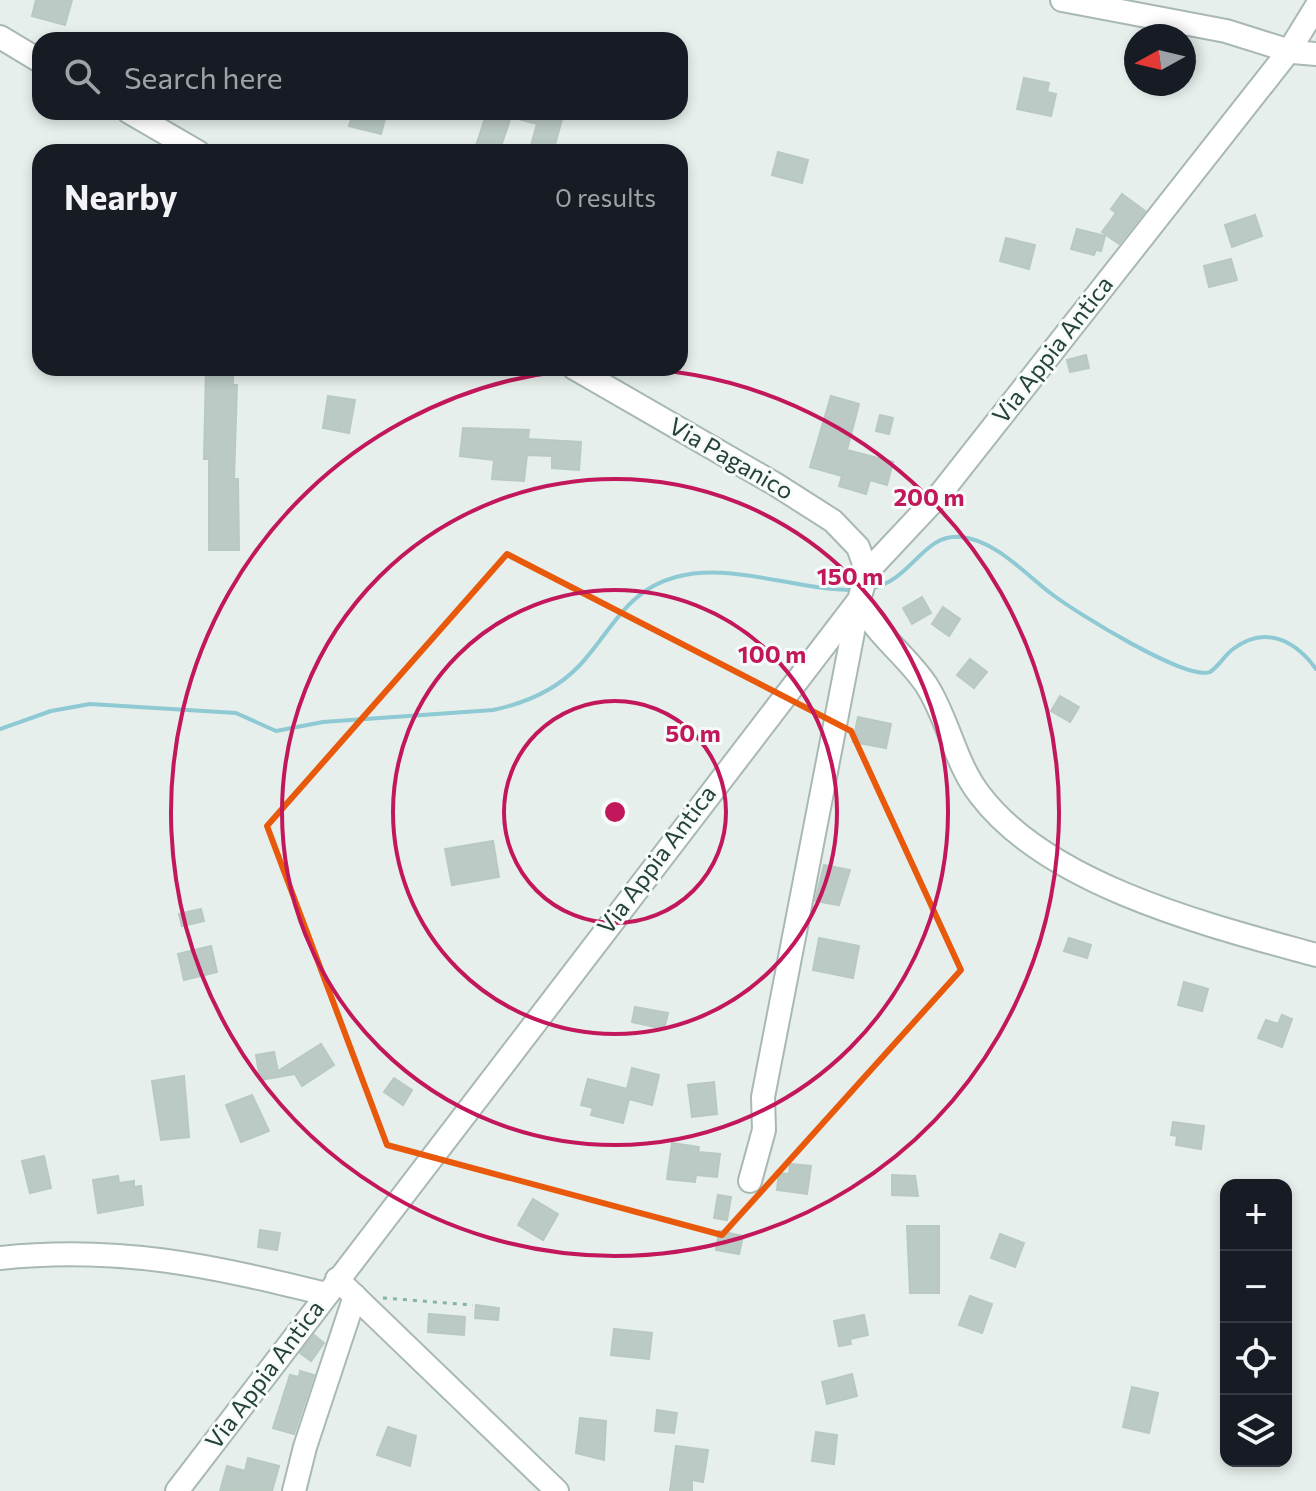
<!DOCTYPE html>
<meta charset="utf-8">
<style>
body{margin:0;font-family:Commissioner,sans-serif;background:#242831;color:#f1f3f6}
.controls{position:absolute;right:24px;bottom:24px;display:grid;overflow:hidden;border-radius:16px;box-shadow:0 4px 12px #0003}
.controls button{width:72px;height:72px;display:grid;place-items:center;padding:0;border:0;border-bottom:2px solid #363941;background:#171b24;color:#f1f3f6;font:40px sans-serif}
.compass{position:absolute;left:1124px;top:24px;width:72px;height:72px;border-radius:50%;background:#171b24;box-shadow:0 4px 12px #0003;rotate:262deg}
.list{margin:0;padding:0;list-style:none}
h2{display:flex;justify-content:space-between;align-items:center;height:104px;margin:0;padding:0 32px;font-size:34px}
h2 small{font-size:26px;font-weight:400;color:#9ea1a6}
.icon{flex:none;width:44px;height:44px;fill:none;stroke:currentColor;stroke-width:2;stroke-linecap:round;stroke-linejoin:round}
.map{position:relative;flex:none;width:1316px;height:1491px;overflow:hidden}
.search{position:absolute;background:#171b24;box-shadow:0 4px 12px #0003;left:32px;top:32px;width:656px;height:88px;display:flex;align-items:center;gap:20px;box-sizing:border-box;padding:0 28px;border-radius:24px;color:#9ea1a6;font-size:30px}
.panel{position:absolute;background:#171b24;box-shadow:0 4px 12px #0003;left:32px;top:144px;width:656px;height:232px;border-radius:24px}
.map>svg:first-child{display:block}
</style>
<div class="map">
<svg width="1316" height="1491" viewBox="0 0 1316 1491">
<rect width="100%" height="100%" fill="#e6efeb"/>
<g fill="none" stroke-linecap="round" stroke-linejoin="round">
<g stroke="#8ec9d4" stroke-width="4">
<path d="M 869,589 C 913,581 922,533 961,537 C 996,540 1027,576 1053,595 C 1077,613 1186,681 1210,672 C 1219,666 1224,656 1233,649 C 1265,625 1295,640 1316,669"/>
<path d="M 0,729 L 51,711 L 90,704 L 236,713 L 276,731 L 323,722 L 493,710 C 526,703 556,690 579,666 C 611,632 626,590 676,577 C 732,562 795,590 853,590"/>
</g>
</g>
<g fill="#bbcac4" stroke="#b8c9c2" stroke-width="2">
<path d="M 36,0 L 72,0 L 65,25 L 32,16 Z"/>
<path d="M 1024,78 L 1049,83 L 1047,92 L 1056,94 L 1051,116 L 1017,109 Z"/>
<path d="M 353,112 L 387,112 L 381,134 L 349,126 Z"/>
<path d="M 487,112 L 564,112 L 553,152 L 529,152 L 537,124 L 511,117 L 499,152 L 474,152 Z"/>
<path d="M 778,152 L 808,160 L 802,183 L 772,175 Z"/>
<path d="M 1122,194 L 1145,211 L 1119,244 L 1102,232 L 1116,213 L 1111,209 Z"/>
<path d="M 1255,215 L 1262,236 L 1232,247 L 1225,225 Z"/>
<path d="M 1077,229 L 1105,236 L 1101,251 L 1096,250 L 1094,255 L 1071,249 Z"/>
<path d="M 1006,238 L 1035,245 L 1029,269 L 1000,261 Z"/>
<path d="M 1231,259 L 1237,280 L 1209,287 L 1204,266 Z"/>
<path d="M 1086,355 L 1089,368 L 1070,372 L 1067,360 Z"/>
<path d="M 206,368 L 233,368 L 233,385 L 237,385 L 234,479 L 238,479 L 239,550 L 209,550 L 209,459 L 204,459 Z"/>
<path d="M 328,396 L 355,400 L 349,433 L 323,428 Z"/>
<path d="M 831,396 L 859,404 L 847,450 L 893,462 L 887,485 L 870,480 L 866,494 L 839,486 L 842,476 L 810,467 Z"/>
<path d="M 880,415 L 893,418 L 889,434 L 876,431 Z"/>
<path d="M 463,428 L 529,430 L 528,439 L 581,442 L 579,470 L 552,468 L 552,456 L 527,455 L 524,481 L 492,479 L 494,460 L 460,456 Z"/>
<path d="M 922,597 L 931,613 L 912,624 L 903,608 Z"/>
<path d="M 943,607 L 960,619 L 949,636 L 932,624 Z"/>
<path d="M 970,659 L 987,672 L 974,688 L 957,675 Z"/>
<path d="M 1060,696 L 1079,707 L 1070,722 L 1051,711 Z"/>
<path d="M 858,717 L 891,724 L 886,748 L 853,742 Z"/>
<path d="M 493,841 L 499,877 L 452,885 L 445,849 Z"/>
<path d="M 824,865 L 850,870 L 839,905 L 815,901 Z"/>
<path d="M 201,909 L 204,921 L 182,926 L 179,914 Z"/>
<path d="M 819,938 L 859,946 L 853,978 L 813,970 Z"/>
<path d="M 1069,938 L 1091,945 L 1087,958 L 1064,951 Z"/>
<path d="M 211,946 L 217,972 L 184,980 L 178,954 Z"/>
<path d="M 1184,982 L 1208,989 L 1202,1011 L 1178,1005 Z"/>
<path d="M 635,1007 L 668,1013 L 664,1029 L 632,1022 Z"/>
<path d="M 1282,1015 L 1292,1019 L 1282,1047 L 1258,1038 L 1266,1020 L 1278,1024 Z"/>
<path d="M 321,1044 L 334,1065 L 302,1086 L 295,1074 L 260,1080 L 256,1055 L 274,1052 L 278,1071 Z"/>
<path d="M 632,1068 L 659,1075 L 652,1105 L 629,1099 L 623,1123 L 591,1115 L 593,1108 L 581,1105 L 588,1079 L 627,1089 Z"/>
<path d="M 184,1076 L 189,1137 L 161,1140 L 152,1081 Z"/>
<path d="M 394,1078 L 412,1090 L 403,1105 L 384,1092 Z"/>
<path d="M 714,1082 L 717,1114 L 692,1117 L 688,1085 Z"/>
<path d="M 252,1095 L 269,1131 L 241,1142 L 226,1105 Z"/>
<path d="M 1173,1122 L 1204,1126 L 1201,1149 L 1176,1145 L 1177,1136 L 1171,1135 Z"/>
<path d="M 672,1143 L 699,1147 L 698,1152 L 720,1154 L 717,1177 L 696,1175 L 695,1182 L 667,1179 Z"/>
<path d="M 44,1156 L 51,1188 L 30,1193 L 22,1161 Z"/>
<path d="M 790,1164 L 811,1166 L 807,1194 L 777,1190 L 779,1173 L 789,1174 Z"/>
<path d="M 892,1175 L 915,1176 L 918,1196 L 892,1195 Z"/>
<path d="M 118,1176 L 119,1183 L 134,1181 L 134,1187 L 141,1186 L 143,1205 L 98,1213 L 93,1180 Z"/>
<path d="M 718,1195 L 731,1197 L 727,1220 L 714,1218 Z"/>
<path d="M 533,1199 L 558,1214 L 543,1240 L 518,1225 Z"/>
<path d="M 907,1226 L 939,1226 L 939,1293 L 910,1293 Z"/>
<path d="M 260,1230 L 280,1233 L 277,1250 L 258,1247 Z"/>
<path d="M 719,1231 L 743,1236 L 739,1254 L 716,1250 Z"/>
<path d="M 1000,1234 L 1024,1243 L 1015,1267 L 991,1258 Z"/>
<path d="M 970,1296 L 992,1304 L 982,1333 L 959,1325 Z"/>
<path d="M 476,1305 L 499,1308 L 498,1320 L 475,1318 Z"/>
<path d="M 429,1314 L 465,1317 L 464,1335 L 428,1332 Z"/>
<path d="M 864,1315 L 868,1335 L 850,1339 L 851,1344 L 839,1346 L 834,1321 Z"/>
<path d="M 614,1329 L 652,1333 L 649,1359 L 611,1355 Z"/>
<path d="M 314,1335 L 324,1343 L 311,1361 L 300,1353 Z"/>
<path d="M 300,1371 L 314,1375 L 294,1434 L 273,1428 L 290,1375 L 299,1377 Z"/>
<path d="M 852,1374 L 857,1396 L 827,1404 L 822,1382 Z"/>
<path d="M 1132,1387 L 1158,1393 L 1149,1433 L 1123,1427 Z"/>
<path d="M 657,1410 L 677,1413 L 674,1433 L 655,1431 Z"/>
<path d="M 580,1418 L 606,1421 L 604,1460 L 576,1453 Z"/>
<path d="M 388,1427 L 416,1436 L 410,1466 L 377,1455 Z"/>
<path d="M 816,1432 L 837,1435 L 834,1464 L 812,1461 Z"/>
<path d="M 676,1446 L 708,1450 L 703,1482 L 692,1480 L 692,1491 L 670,1491 Z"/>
<path d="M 248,1458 L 279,1466 L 272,1491 L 220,1491 L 227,1466 L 245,1471 Z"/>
</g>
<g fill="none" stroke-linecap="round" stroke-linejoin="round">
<g stroke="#a8b8b2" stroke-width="26">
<g id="minor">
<path d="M 1062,0 L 1226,31 L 1293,52 L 1316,54"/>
<path d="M 0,37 L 40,61"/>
<path d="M 129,112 L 198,152"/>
<path d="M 574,368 L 775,484 L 833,521 L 858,547 L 867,572"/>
<path d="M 859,600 C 874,634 907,655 927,686 C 949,721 955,763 980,795 C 1049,886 1211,926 1316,955"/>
<path d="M 750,1181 L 764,1130 L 763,1097 L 859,601"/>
<path d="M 0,1258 C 119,1245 212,1266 326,1294"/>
<path d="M 337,1279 L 557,1491"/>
<path d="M 177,1491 L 859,600 L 867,572 L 941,493 L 1289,51 L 1316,7"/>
<path d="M 294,1491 L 305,1447 L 355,1296"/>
</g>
</g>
<path stroke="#86b3a5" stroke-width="3" stroke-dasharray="4 6" stroke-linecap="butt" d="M 383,1298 L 473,1305"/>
<use href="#minor" stroke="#fff" stroke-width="22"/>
</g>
<path fill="none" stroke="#e8590c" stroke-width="6" stroke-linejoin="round" d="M 507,554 L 851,731 L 961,970 L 722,1235 L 387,1145 L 267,826 Z"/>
<g fill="none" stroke="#c2185b" stroke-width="4">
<circle cx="615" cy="812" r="111"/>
<circle cx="615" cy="812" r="222"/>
<circle cx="615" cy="812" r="333"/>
<path d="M619 368A444 444 0 1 1 611 368"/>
</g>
<g text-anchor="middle" stroke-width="6" stroke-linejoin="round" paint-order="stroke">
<g font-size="24" fill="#24423a" stroke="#f7fbf9">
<text transform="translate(1053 350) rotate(-52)" y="8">Via Appia Antica</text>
<text transform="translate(731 459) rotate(30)" y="8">Via Paganico</text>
<text transform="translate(657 860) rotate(-53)" y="8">Via Appia Antica</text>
<text transform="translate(265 1375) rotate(-53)" y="8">Via Appia Antica</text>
</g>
</g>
<circle cx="615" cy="812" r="12" fill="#c2185b" stroke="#f7fbf9" stroke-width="4"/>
<g font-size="24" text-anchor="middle" font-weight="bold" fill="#c2185b" stroke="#f7fbf9" stroke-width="6" stroke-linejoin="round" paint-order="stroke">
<text x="929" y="506">200 m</text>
<text x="850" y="585">150 m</text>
<text x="772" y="663">100 m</text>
<text x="693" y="742">50 m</text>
</g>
</svg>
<div class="controls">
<button>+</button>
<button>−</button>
<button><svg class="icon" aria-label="locate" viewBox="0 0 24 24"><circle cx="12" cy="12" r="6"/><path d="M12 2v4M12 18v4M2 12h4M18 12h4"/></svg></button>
<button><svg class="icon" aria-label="layers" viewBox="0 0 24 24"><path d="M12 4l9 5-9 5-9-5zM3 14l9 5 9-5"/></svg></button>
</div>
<svg class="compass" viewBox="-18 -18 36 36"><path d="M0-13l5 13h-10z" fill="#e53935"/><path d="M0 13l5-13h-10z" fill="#9ea1a6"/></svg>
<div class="search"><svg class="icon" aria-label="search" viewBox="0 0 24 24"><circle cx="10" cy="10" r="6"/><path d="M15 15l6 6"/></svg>Search here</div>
<section class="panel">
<h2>Nearby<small>0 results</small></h2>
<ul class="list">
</ul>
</section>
</div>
